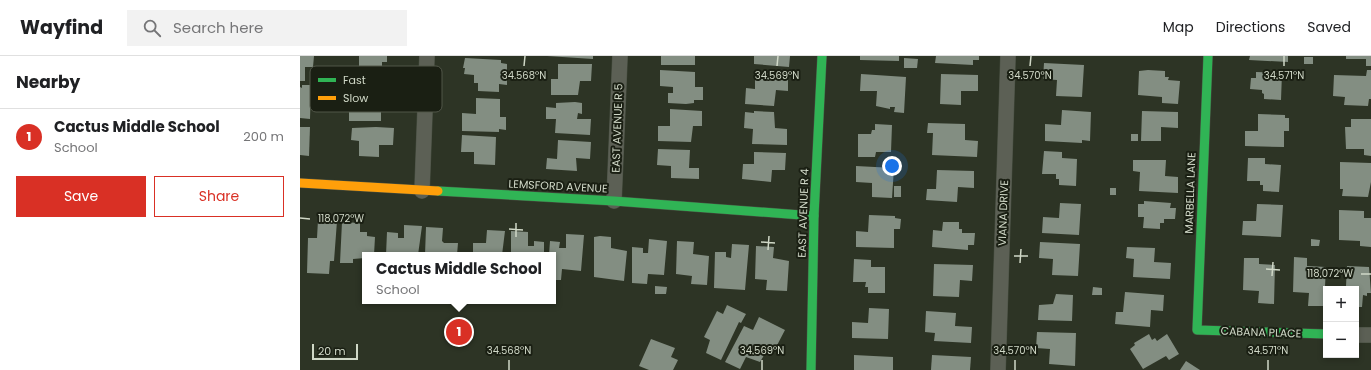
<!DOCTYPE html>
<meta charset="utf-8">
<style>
body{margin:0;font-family:Poppins,sans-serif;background:#f2f2f2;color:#202124}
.controls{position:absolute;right:12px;bottom:12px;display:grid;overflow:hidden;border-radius:0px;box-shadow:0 2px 6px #0003}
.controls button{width:36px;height:36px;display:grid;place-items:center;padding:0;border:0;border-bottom:1px solid #e0e0e0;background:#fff;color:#202124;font:20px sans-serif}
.scale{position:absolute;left:12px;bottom:10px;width:46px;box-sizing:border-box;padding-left:4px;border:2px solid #d0d8c7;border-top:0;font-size:11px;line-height:14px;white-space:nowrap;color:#d0d8c7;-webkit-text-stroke:3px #1a1f13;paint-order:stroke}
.you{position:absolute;left:592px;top:110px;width:14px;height:14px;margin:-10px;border:3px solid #fff;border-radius:50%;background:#1a73e8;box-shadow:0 0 0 6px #1a73e833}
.badge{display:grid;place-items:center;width:26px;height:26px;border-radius:50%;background:#d93025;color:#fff;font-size:13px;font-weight:700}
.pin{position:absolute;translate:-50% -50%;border:2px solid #fff;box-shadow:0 1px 4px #0006}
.popup{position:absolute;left:62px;top:196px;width:194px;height:52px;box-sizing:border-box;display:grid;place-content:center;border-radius:0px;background:#fff;filter:drop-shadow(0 1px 3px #0005);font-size:13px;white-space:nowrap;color:#757577}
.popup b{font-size:15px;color:#202124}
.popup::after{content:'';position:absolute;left:50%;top:100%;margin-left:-8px;border:8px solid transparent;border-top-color:#fff}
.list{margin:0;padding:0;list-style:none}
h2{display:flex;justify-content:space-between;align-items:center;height:52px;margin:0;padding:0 16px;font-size:17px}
h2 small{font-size:13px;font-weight:400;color:#757577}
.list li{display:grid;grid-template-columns:26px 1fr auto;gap:12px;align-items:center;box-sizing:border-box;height:56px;padding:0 16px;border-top:1px solid #e0e0e0}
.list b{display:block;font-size:15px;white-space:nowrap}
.list p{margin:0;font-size:13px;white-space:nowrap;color:#757577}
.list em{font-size:13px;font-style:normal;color:#757577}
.actions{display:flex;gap:8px;padding:12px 16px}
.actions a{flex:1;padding:9px 0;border:1px solid #d93025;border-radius:0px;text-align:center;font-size:14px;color:#d93025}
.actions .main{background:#d93025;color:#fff}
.icon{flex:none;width:22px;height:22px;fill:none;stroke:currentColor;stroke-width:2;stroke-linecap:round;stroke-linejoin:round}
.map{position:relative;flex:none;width:1071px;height:314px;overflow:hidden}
header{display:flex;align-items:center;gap:24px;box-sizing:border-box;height:56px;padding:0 20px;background:#fff;border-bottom:1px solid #e0e0e0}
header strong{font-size:19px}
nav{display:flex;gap:22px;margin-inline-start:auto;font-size:14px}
.search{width:280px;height:36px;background:#f2f2f2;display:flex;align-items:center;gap:10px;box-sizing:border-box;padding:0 14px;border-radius:0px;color:#757577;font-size:15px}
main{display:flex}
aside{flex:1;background:#fff}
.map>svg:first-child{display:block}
</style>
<header>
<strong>Wayfind</strong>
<div class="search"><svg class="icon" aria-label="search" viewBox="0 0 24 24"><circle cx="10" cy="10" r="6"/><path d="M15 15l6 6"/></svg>Search here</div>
<nav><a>Map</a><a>Directions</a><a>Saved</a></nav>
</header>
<main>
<aside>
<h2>Nearby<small></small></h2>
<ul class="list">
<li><span class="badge">1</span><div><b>Cactus Middle School</b><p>School</p></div><em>200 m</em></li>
</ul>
<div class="actions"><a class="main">Save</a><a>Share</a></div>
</aside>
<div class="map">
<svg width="1071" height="314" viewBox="0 0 1071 314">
<rect width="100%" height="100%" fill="#2d3425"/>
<g fill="#838e82">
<path d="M 0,0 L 14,0 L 13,11 L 5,11 L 5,25 L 0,25 Z"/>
<path d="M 59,0 L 87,0 L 87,6 L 82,6 L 82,11 L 96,12 L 95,28 L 50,26 L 51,12 L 59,13 Z"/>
<path d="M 247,0 L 293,0 L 293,3 Z"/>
<rect x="361" y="0" width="34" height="9"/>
<path d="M 454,0 L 490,0 L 489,11 L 454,8 Z"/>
<path d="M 560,0 L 599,0 L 599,5 L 560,4 Z"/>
<path d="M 636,0 L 679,0 L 679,4 L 673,4 L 673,9 L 635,7 Z"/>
<path d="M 950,0 L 988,0 L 988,6 L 949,4 Z"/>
<path d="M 1046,0 L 1071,0 L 1071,10 L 1066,10 L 1066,3 L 1046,3 Z"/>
<rect x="1004" y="1" width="9" height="7"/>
<path d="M 165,2 L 201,4 L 201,7 L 207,8 L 207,29 L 199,28 L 199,36 L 178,35 L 178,27 L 174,27 L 174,19 L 164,18 L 165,12 L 163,12 Z"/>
<path d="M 604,2 L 618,3 L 617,12 L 604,12 Z"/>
<path d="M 744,7 L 784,9 L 782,41 L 756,40 L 757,24 L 743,23 Z"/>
<path d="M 258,8 L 292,8 L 291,25 L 280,25 L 278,39 L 251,39 L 251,23 L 258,23 Z"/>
<path d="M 360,14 L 395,16 L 395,31 L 403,31 L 403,44 L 394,44 L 394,47 L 386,48 L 368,47 L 368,37 L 373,37 L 373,31 L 360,30 Z"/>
<path d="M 848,14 L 865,15 L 865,21 L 869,21 L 868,24 L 880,25 L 878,48 L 862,47 L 862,41 L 838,39 L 839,15 Z"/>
<path d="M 1067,14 L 1071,14 L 1071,43 L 1069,43 L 1068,50 L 1044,49 L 1045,41 L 1033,40 L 1034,19 L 1066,20 Z"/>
<path d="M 956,16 L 982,17 L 981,44 L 964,43 L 964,38 L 962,37 L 962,34 L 950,33 L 951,22 L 956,22 Z"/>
<path d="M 455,17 L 488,17 L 488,35 L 476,34 L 474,50 L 445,48 L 446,32 L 455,33 Z"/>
<path d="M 561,18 L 606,21 L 604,57 L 594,56 L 595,51 L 590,51 L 590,53 L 576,50 L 577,35 L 560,35 Z"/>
<path d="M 641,18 L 678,19 L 678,35 L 661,35 L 661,49 L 640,48 Z"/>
<path d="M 2,29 L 11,29 L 10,63 L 0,62 L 0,31 L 2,32 Z"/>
<path d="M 52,33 L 95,33 L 95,50 L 84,50 L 84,55 L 81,55 L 81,65 L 49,65 L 49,51 L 52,50 Z"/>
<path d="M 176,42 L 200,43 L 200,61 L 206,61 L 206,74 L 199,73 L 199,76 L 162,75 L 162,57 L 176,58 Z"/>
<path d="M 275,46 L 282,47 L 282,58 L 278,57 L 277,63 L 291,63 L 290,79 L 255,77 L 256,63 L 246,63 L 246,51 L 256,52 L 256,47 Z"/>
<path d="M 370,53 L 402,55 L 402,70 L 393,70 L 391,86 L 358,85 L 358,70 L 370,70 Z"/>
<path d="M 762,54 L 791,56 L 790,85 L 782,84 L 782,87 L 745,85 L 745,68 L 761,69 Z"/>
<path d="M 454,55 L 474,56 L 475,72 L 487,73 L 487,89 L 452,88 L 453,73 L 444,72 L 445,56 L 454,57 Z"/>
<path d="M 842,55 L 878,56 L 878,72 L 861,71 L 861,85 L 841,85 Z"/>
<path d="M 958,58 L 985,59 L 985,62 L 989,62 L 989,75 L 984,75 L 984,91 L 945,90 L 945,75 L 958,75 Z"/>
<path d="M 1051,63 L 1071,63 L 1071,100 L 1064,99 L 1064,93 L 1046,93 L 1045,71 L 1051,71 Z"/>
<path d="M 628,67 L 665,68 L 665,84 L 678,85 L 677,101 L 632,99 L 633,77 L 627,77 Z"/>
<path d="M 575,68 L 592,69 L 591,96 L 576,96 L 575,101 L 558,101 L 558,78 L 571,78 L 572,74 L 575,74 Z"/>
<path d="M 0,71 L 10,71 L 9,100 L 0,99 Z"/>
<path d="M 76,71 L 94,72 L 93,89 L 79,89 L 79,101 L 59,100 L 59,85 L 51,84 L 52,72 Z"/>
<rect x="831" y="78" width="7" height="7"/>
<path d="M 162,79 L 196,81 L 195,109 L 174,108 L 174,96 L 161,96 Z"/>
<path d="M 258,84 L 291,86 L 290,103 L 276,102 L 277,115 L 246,113 L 247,102 L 257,103 Z"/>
<path d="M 358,93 L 390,94 L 389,112 L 399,112 L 399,123 L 371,122 L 371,110 L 357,109 Z"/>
<path d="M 744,95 L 762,96 L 762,102 L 777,103 L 776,130 L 759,129 L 759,123 L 756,123 L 756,118 L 742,118 Z"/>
<path d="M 454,96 L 486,97 L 485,114 L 472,114 L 471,126 L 442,123 L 443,108 L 454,108 Z"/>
<path d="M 948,102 L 965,102 L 965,108 L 981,109 L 979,136 L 963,135 L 963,129 L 960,129 L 960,125 L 947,125 Z"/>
<path d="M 833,104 L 866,104 L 865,120 L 878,121 L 878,137 L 839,135 L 840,116 L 833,115 Z"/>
<path d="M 1040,106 L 1071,107 L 1071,126 L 1068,141 L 1042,140 L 1043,133 L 1040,133 Z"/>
<path d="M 556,110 L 594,112 L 592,142 L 572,141 L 572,127 L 556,126 Z"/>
<path d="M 637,114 L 674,115 L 674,132 L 658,131 L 657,146 L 626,144 L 627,133 L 636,133 Z"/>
<rect x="594" y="130" width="7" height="11"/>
<rect x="810" y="132" width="6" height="7"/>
<path d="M 844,145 L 871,147 L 870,152 L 876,152 L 875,163 L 864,163 L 864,167 L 860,167 L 860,173 L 843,172 L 844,161 L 838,161 L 838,148 L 844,148 Z"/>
<path d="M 760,147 L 781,148 L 779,179 L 742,177 L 743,161 L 759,162 Z"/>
<path d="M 957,148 L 983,149 L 981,181 L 942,179 L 943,165 L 956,165 Z"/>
<path d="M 1039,154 L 1064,155 L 1064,162 L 1071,162 L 1071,191 L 1060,190 L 1060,185 L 1039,184 Z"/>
<path d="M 569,159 L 595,160 L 595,162 L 601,163 L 600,173 L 594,173 L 594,192 L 556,191 L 556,175 L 568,176 Z"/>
<path d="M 18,164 L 37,165 L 34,205 L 30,205 L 29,218 L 7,217 L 8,182 L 17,182 Z"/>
<path d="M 42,166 L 60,167 L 60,176 L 67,176 L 67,180 L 75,181 L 74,199 L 65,199 L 65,202 L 53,203 L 53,207 L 40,207 Z"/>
<path d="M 643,166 L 659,166 L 659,173 L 662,173 L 662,177 L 675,177 L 674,189 L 668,189 L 668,194 L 632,191 L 633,174 L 642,175 Z"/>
<path d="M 104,169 L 122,170 L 118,199 L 86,199 L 87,176 L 98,177 L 98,182 L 104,182 Z"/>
<path d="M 126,171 L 143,172 L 142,185 L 144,187 L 158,187 L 157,199 L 125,199 Z"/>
<path d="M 187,174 L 205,175 L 202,199 L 173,199 L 173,187 L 186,187 Z"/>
<path d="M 211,175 L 228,176 L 228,190 L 234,190 L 234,185 L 244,186 L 244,199 L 211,199 Z"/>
<path d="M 266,178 L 284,179 L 281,215 L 262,213 L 261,224 L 253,224 L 253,199 L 249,199 L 250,185 L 260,186 L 259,192 L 266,192 Z"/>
<path d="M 300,180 L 311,181 L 311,192 L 327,195 L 324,225 L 294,221 L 294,181 Z"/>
<path d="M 349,183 L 367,185 L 364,219 L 348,218 L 347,228 L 332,227 L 332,191 L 343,192 L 343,197 L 348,197 Z"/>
<path d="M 1011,183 L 1020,184 L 1019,190 L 1011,190 Z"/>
<path d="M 377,185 L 394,186 L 393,198 L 409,200 L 407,229 L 391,228 L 392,220 L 376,218 Z"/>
<path d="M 740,186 L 780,188 L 778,220 L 752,219 L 753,203 L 739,202 Z"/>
<path d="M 432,188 L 449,189 L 445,234 L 414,232 L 415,196 L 426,196 L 426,201 L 431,202 Z"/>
<path d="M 456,190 L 474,191 L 473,202 L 489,205 L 487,235 L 466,234 L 467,224 L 455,223 Z"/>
<path d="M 827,191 L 855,192 L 854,206 L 871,207 L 870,223 L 833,221 L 834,203 L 826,202 Z"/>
<path d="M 994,201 L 1007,202 L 1007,210 L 1026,211 L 1024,250 L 1008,250 L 1009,237 L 993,236 Z"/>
<path d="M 944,202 L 959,202 L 959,208 L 975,209 L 974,248 L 958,247 L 959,235 L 943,234 Z"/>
<path d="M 554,203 L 571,204 L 571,211 L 585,211 L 585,237 L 568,237 L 568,231 L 565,231 L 566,226 L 553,226 Z"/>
<path d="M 634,208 L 673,209 L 672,225 L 660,224 L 659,241 L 633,240 Z"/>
<path d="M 1047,210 L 1069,211 L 1071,237 L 1067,237 L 1067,240 L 1063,239 L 1062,251 L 1056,251 L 1056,233 L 1039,233 L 1039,230 L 1046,230 Z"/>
<path d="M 355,230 L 367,231 L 366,238 L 355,238 Z"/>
<path d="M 793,231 L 802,232 L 802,239 L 792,239 Z"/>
<path d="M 825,236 L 864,239 L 863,255 L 851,254 L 850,271 L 815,268 L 816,256 L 823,256 Z"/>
<path d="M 756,238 L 773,239 L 772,265 L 738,264 L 739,249 L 753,248 Z"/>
<path d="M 427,249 L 446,258 L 441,267 L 439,266 L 421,304 L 406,297 L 410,284 L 404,281 L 417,255 L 423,258 Z"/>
<path d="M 569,252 L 589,253 L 588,283 L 552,282 L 552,266 L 568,267 Z"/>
<path d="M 626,255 L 656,257 L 655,270 L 672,271 L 671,287 L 634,285 L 635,277 L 625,276 Z"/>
<path d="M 459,261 L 485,274 L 473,297 L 467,294 L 460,306 L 446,301 L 440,313 L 425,306 L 444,270 L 453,274 Z"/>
<path d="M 737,276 L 776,277 L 775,310 L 749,308 L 750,293 L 736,292 Z"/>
<path d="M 849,278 L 852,284 L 855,282 L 857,285 L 867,278 L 879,298 L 869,304 L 866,300 L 843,313 L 830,293 L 835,289 L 834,287 Z"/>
<path d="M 351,283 L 375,292 L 371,301 L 378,304 L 373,314 L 349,314 L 339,310 Z"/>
<path d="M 554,299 L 593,301 L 593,314 L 554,314 Z"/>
<path d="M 632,299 L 671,301 L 670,314 L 631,314 Z"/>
<path d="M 886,305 L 900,314 L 880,314 Z"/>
</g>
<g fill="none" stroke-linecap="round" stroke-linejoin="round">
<g stroke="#495043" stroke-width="16">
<g id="street">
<path d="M 122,135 L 127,0"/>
<path d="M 314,145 L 320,0"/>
<path d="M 1056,279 L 1071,279"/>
<path d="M 698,314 L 708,0"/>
</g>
</g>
<g stroke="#495043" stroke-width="10">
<g id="fast">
<path d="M 908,0 L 897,274 L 1026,278"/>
<path d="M 138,135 L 314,145 L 514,160"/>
<path d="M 511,314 L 514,160 L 522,0"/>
</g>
</g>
<g stroke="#495043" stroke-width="10">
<path id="slow" d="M 0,127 L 138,135"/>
</g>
<use href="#street" stroke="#5c6055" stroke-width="15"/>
<use href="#fast" stroke="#30b455" stroke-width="9"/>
<use href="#slow" stroke="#ff9f0a" stroke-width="9"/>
</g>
<path fill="none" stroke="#d0d8c7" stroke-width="1.5" d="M 224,10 L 225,0M 477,10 L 478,0M 730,10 L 731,0M 984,10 L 984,0M 0,162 L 10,163M 209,173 L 223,174M 216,181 L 216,167M 461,186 L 475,187M 468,194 L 469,180M 714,200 L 728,200M 720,207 L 721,193M 966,213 L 980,214M 1061,218 L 1071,218M 972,220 L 973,206M 209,314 L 209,304M 462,314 L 462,304M 715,314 L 715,304M 968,314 L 968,304"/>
<g text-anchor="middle" stroke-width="4" stroke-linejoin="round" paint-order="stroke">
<g font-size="11" fill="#d0d8c7" stroke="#1a1f13">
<text transform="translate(317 72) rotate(-88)" y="4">EAST AVENUE R 5</text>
<text transform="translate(258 130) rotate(3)" y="4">LEMSFORD AVENUE</text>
<text transform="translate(890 137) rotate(-88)" y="4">MARBELLA LANE</text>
<text transform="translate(503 157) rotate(-88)" y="4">EAST AVENUE R 4</text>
<text transform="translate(703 157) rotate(-88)" y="4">VIANA DRIVE</text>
<text transform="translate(961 276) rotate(2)" y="4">CABANA PLACE</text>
</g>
</g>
<rect x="10" y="10" width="132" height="46" rx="6" fill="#1a1f13" stroke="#515649" stroke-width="1"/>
<rect x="18" y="22" width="18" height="4" fill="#30b455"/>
<rect x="18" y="40" width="18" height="4" fill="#ff9f0a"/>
<g font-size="11" fill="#d0d8c7">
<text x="43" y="28">Fast</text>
<text x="43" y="46">Slow</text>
</g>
<g font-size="10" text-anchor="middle" fill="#d0d8c7" stroke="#1a1f13" stroke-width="4" stroke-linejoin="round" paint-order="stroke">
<text x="224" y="23">34.568°N</text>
<text x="477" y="23">34.569°N</text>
<text x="730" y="23">34.570°N</text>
<text x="984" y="23">34.571°N</text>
<text x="41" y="166">118.072°W</text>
<text x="1030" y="221">118.072°W</text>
<text x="209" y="298">34.568°N</text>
<text x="462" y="298">34.569°N</text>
<text x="715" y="298">34.570°N</text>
<text x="968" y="298">34.571°N</text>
</g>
</svg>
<div class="controls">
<button>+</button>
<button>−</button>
</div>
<div class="scale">20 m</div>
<div class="you"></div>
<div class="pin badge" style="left:159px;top:276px">1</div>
<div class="popup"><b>Cactus Middle School</b>School</div>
</div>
</main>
